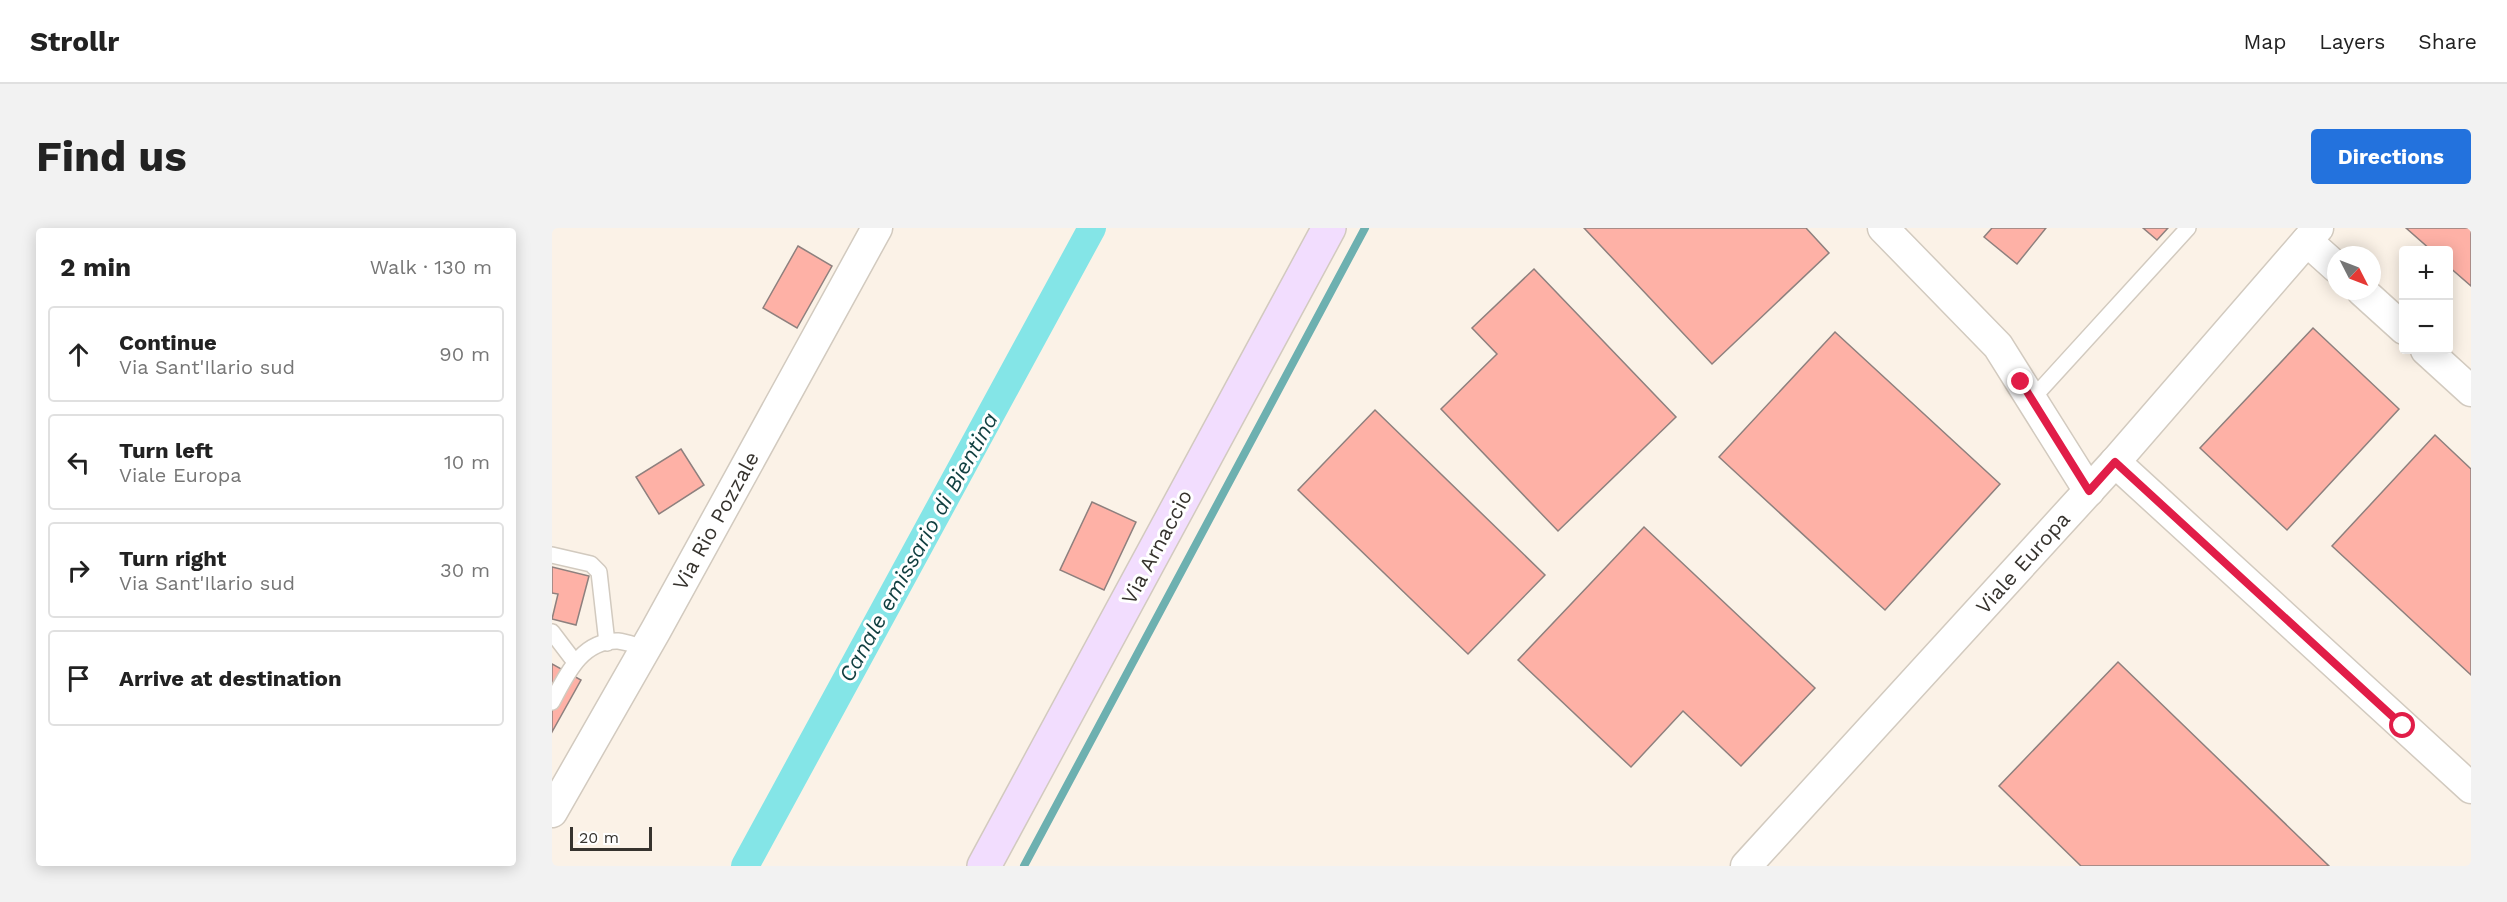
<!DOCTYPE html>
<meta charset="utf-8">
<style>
body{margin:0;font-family:"Work Sans",sans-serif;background:#f2f2f2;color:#222}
.controls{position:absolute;right:18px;top:18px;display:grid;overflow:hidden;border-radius:6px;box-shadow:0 3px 15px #0003}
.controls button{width:54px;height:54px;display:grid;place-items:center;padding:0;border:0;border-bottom:2px solid #e0e0e0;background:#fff;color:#222;font:30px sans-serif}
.compass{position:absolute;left:1775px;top:18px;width:54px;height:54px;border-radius:50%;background:#fff;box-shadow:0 3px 15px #0003;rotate:132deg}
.scale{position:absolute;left:18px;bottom:15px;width:82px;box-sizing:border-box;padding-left:6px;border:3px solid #36332e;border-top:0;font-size:16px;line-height:21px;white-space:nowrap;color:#36332e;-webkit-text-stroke:4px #fff;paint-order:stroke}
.stop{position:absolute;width:18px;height:18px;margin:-14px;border:4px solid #e11d48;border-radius:50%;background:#fff}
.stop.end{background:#e11d48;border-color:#fff;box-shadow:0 2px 6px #0008}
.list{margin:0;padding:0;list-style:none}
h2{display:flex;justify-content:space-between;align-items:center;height:78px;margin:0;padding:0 24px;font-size:26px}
h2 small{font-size:20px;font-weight:400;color:#767676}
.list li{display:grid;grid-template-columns:39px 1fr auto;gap:18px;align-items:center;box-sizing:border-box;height:96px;margin:0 12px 12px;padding:0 12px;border:2px solid #e0e0e0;border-radius:6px}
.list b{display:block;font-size:22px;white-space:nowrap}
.list p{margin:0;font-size:20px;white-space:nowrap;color:#767676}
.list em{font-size:20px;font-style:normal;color:#767676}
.icon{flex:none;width:33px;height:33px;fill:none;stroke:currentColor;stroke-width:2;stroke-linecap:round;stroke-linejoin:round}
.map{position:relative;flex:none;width:1919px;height:638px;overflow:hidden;border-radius:6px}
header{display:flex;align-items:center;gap:36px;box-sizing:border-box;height:84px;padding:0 30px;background:#fff;border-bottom:2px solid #e0e0e0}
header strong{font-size:28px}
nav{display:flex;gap:33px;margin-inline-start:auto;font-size:21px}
.intro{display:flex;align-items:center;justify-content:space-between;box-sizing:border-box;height:144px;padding:0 36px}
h1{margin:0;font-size:42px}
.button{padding:15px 27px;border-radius:6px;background:#2372dd;color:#fff;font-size:21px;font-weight:700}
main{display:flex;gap:36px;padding:0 36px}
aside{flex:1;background:#fff;border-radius:6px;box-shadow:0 3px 15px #0003}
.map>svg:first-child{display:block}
</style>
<header>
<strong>Strollr</strong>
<nav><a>Map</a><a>Layers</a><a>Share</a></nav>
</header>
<div class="intro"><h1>Find us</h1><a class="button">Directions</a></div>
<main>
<aside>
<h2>2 min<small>Walk · 130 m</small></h2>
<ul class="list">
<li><svg class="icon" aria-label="ahead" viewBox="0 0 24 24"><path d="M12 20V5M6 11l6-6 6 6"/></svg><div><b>Continue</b><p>Via Sant'Ilario sud</p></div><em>90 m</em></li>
<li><svg class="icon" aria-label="left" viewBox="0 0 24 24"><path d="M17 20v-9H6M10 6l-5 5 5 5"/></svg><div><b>Turn left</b><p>Viale Europa</p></div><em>10 m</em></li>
<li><svg class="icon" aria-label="right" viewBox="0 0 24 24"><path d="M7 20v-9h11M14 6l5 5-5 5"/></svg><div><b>Turn right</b><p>Via Sant'Ilario sud</p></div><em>30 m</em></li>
<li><svg class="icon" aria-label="arrive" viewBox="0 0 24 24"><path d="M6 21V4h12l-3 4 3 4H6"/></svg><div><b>Arrive at destination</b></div></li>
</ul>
</aside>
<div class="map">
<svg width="1919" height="638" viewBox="0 0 1919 638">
<rect width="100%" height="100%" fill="#fbf2e7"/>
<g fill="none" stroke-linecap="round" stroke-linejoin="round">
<path stroke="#6db0b0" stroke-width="8" d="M 472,638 L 813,0"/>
<path stroke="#84e5e7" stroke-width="28" d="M 193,638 L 540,0"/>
</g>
<g fill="#feb1a6" stroke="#8e807e" stroke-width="1.5">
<path d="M 1032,0 L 1254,0 L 1277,25 L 1160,136 Z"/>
<path d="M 1440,0 L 1494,0 L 1465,36 L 1432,9 Z"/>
<path d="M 1591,0 L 1616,0 L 1605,12 Z"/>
<path d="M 1854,0 L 1919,0 L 1919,58 L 1896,38 L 1896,22 L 1879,22 Z"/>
<path d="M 246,18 L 280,38 L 245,100 L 211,80 Z"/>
<path d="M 982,41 L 1124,189 L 1006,303 L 889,181 L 945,126 L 920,100 Z"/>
<path d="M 1761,100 L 1847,181 L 1735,302 L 1648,220 Z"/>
<path d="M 1283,104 L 1448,256 L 1333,382 L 1167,229 Z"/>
<path d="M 823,182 L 993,347 L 916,426 L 746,262 Z"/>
<path d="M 1883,207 L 1919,241 L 1919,447 L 1780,318 Z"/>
<path d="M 129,221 L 152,257 L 107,286 L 84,249 Z"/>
<path d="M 540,274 L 584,294 L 552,362 L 508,342 Z"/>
<path d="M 1092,299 L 1263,460 L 1189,538 L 1131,483 L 1079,539 L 966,432 Z"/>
<path d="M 0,339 L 37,348 L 24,397 L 0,391 L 6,366 L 0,365 Z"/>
<path d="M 1566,434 L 1777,638 L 1529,638 L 1447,558 Z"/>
<path d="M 0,436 L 29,452 L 0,504 Z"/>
</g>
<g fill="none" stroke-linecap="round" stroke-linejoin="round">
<g stroke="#d2cabf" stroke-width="18">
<g id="lane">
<path d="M 1480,171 L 1636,0"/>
<path d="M 0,327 L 39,336 L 47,344 L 55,415"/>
<path d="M 0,404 L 22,433"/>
<path d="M 0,474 C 14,448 29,412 66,413 C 75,414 85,418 94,420"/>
</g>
</g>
<g stroke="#d2cabf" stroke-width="33">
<g id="street">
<path d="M 1331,0 L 1446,118 L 1537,263"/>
<path d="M 1755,13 L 1784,39"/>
<path d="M 1810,63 L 1852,101"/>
<path d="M 1874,122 L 1919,163"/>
<path d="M 1563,234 L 1919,560"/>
<path d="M 0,584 L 104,402 L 325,0"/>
<path d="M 1194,638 L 1563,234 L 1766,0"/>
</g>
</g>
<g stroke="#d2cabf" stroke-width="36">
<path id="secondary" d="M 432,638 L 777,0"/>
</g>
<use href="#lane" stroke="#fff" stroke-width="15"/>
<use href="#street" stroke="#fff" stroke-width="30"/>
<use href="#secondary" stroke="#f2ddfe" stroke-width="33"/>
</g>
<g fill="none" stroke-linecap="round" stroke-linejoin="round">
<path stroke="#e11d48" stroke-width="8" d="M 1469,154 L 1537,263 L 1563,234 L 1851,498"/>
</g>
<g text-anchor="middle" stroke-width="6" stroke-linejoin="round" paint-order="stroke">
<g font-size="21" fill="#36332e" stroke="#fff">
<text transform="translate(164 293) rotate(-61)" y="7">Via Rio Pozzale</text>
<text transform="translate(605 319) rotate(-62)" y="7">Via Arnaccio</text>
<text transform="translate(1471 335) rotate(-48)" y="7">Viale Europa</text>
</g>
<g font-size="22" font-style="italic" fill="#103f40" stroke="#fff">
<text transform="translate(366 319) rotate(-61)" y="8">Canale emissario di Bientina</text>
</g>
</g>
</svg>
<div class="controls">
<button>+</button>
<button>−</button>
</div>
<svg class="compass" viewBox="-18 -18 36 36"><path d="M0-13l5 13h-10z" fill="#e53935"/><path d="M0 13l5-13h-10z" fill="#767676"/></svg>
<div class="scale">20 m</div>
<div class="stop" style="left:1851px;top:498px"></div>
<div class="stop end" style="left:1469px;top:154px"></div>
</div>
</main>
